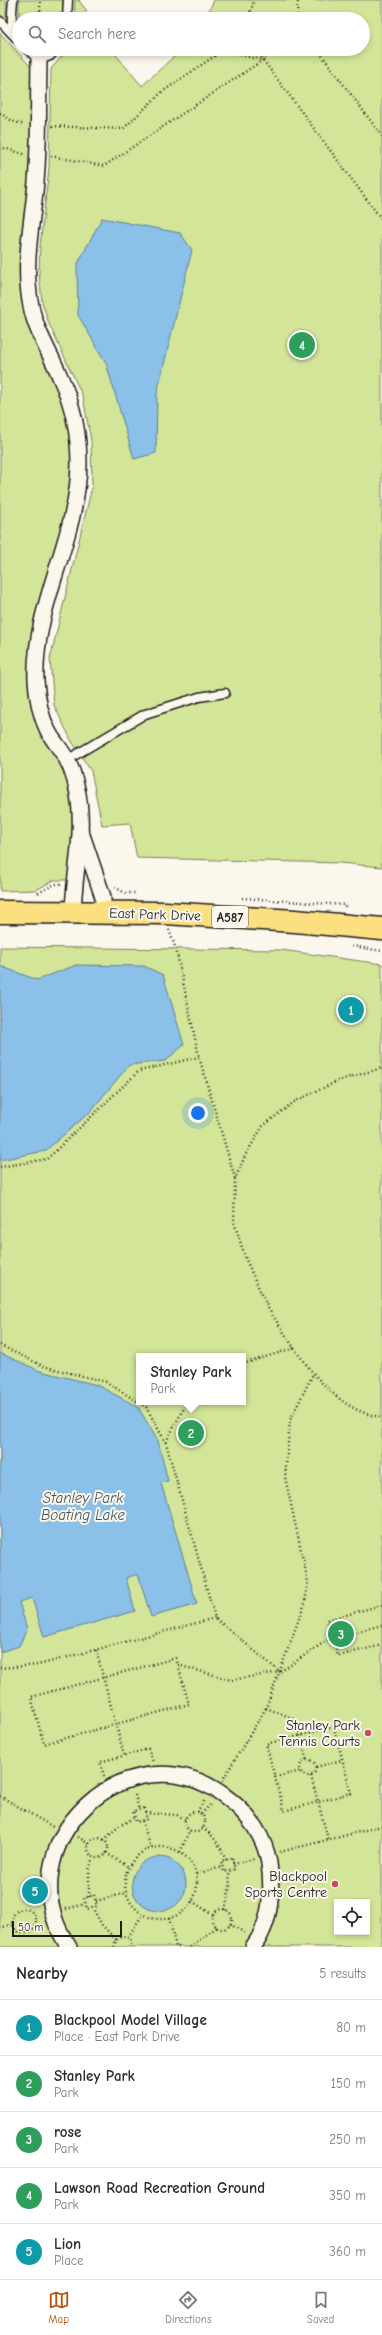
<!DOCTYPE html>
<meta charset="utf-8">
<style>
body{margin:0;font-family:"Comic Neue",sans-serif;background:#f7f7f7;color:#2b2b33}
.controls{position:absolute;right:12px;bottom:12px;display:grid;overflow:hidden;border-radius:0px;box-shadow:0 2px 6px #0003}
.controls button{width:36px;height:36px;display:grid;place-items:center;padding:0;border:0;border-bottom:1px solid #e1e1e2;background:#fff;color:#2b2b33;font:20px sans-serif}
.scale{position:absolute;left:12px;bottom:10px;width:110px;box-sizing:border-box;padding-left:4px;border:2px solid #1c1c1c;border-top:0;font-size:11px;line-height:14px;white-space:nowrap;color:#1c1c1c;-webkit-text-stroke:3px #fbf7ec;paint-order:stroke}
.you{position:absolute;left:198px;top:1113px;width:14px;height:14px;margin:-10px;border:3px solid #fff;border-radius:50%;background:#1a73e8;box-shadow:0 0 0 6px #1a73e833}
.badge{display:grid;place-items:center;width:26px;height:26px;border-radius:50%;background:#b45309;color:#fff;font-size:13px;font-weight:700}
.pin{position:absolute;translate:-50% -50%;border:2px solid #fff;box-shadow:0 1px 4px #0006}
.popup{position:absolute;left:136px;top:1353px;width:110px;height:52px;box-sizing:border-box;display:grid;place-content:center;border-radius:0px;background:#fff;filter:drop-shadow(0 1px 3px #0005);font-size:13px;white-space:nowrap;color:#7c7c81}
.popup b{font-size:15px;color:#2b2b33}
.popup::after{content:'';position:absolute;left:50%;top:100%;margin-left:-8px;border:8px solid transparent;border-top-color:#fff}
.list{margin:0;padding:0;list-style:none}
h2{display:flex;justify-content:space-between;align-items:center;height:52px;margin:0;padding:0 16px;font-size:17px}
h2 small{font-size:13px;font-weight:400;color:#7c7c81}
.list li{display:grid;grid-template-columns:26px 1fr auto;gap:12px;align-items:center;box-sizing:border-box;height:56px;padding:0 16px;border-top:1px solid #e1e1e2}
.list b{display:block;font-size:15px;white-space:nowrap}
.list p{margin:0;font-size:13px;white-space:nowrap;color:#7c7c81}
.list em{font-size:13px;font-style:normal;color:#7c7c81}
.icon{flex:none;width:22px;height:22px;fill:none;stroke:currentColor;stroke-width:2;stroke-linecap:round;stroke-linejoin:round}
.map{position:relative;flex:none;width:382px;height:1947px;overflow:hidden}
.search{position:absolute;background:#fff;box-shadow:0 2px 6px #0003;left:12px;right:12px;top:12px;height:44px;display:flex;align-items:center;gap:10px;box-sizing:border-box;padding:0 14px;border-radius:22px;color:#7c7c81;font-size:15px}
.sheet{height:332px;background:#fff}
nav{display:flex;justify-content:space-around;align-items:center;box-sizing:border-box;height:56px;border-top:1px solid #e1e1e2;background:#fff;font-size:11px;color:#7c7c81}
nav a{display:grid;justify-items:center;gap:2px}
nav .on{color:#b45309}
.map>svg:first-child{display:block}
</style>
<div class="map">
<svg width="382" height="1947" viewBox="0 0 382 1947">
<rect width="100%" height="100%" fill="#fbf7ec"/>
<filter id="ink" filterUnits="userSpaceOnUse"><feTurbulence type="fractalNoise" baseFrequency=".025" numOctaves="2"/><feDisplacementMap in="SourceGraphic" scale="8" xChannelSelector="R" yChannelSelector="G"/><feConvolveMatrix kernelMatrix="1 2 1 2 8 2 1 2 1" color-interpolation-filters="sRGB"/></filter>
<g filter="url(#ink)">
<g fill="#d3e599" stroke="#78805a" fill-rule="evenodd">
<path d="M 0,0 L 6,0 L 6,20 L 0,14 Z"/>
<path d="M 19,0 L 63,0 L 62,19 L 19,19 L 19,36 Z"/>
<path d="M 75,0 L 80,0 L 79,1 L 87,11 L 78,19 L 74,19 Z"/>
<path d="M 214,0 L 382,0 L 382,867 L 340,863 L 137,858 L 130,823 L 102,825 L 91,771 L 71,740 L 54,705 L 50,659 L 92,487 L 91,441 L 83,397 L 49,324 L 42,302 L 39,273 L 40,246 L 49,168 L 51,69 L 68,49 L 111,49 L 142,86 L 182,49 L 363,49 L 363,19 L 205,19 Z"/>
<path d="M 0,33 L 33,69 L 27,283 L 61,378 L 79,463 L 36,679 L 77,790 L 76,880 L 54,880 L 36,890 L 0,891 Z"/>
<path d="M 0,947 L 281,950 L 382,964 L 382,1947 L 0,1947 ZM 139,1356 L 243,1356 L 243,1402 L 139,1402 ZM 337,1902 L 367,1902 L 367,1932 L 337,1932 Z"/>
</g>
<g fill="#8bc0e8" stroke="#5f7e96">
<path d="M 102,218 L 180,233 L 192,250 L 157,393 L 156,453 L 134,459 L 106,363 L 78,315 L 77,265 Z"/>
<path d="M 76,965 L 144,966 L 163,975 L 184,1045 L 165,1061 L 129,1065 L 89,1113 L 45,1151 L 0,1160 L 0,966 L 37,980 Z"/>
<path d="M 0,1353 L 40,1371 L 97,1385 L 138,1407 L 158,1441 L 168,1481 L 161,1483 L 197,1604 L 151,1617 L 138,1574 L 126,1578 L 135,1611 L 44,1637 L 32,1598 L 19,1602 L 27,1629 L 19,1646 L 0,1652 Z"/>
<circle cx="159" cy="1884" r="27"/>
</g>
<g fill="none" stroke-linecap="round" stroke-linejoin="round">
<g stroke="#1c1c1c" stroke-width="11">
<g id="lane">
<path d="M 13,0 C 12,13 9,31 19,41"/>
<path d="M 67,19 L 68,0"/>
<path d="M 0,21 L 15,37"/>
<path d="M 27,49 L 39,60 L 50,56 L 57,49"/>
<path d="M 67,760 L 145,714 L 199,697 L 225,693"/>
</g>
</g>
<g stroke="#1c1c1c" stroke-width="18">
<g id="street">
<path d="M 39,60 C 38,104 40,149 35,192 C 31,230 23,267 31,306 C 36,332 51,354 61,379 C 73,405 79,435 79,464 C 78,538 33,605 36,680 C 37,697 40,715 48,731 C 53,741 62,750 67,760 C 72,769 75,780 77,789 C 86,830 74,871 73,912"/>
<path d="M 82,835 L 103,897 L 103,912"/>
<path d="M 69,1947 C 0,1847 130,1719 230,1800 C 249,1815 265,1838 269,1863 C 273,1892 271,1923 253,1947"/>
</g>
</g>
<g stroke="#1c1c1c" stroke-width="25">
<path id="primary" d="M 0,912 L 165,913 L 295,921 L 382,929"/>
</g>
<g stroke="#1c1c1c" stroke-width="2.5" stroke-dasharray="1 3" stroke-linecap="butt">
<path d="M 40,19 L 40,0"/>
<path d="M 245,19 L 251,11"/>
<path d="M 253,19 L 251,11 L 254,0"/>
<path d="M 297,19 L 298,0"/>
<path d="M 260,49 L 263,60 L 382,220"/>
<path d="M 317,49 L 382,136"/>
<path d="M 0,113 L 12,121 L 25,125"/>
<path d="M 52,126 L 123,129 L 162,92 L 222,51 L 262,60"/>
<path d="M 0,147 L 24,154"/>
<path d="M 51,156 L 104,166 L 263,60 L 273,49"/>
<path d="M 115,887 L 125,893 L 135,893"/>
<path d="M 38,893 L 55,884 L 61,884"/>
<path d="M 242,898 L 345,905 L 345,907"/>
<path d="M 169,930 L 176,949 L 199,1057 L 235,1178"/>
<path d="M 352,946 L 382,951"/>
<path d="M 0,1167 L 47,1159 L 139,1071 L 199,1057"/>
<path d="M 0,1345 L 43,1366 L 106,1382 L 146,1407 L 166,1443 L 215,1618 L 280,1672 L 329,1639 L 382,1625"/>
<path d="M 294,1348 C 315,1377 343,1413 382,1417"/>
<path d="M 243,1364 L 294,1348 L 268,1308 L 246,1260 L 234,1222 L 235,1179 L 246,1154 L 263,1126 L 294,1102 L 340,1080 L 382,1068"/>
<path d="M 166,1442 L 187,1402"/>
<path d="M 382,1605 L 327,1620 L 338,1656 L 382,1645"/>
<path d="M 96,1650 L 124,1755"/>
<path d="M 176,1658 L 189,1704 L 44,1744 L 31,1697 Z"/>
<path d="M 178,1665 L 231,1680 L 280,1672"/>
<path d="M 0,1668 L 38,1665 L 215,1618"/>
<path d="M 266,1708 L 295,1719 L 307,1761"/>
<path d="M 334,1727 L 351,1793 L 284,1811 L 266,1744 Z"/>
<circle cx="308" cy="1768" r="8"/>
<path d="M 316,1767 L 342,1760"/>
<path d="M 104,1776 L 100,1762 L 148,1749 L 153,1762"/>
<path d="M 311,1776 L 328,1839"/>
<path d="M 275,1777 L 301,1771"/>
<path d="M 222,1781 L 266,1708 L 305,1603 L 308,1582 L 285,1477 L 290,1420 L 313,1374"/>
<path d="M 135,1795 L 139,1810"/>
<path d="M 0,1796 L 53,1827"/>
<path d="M 144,1808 L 147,1819 L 136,1822 L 133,1811 Z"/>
<path d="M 197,1812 L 204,1801"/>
<circle cx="195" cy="1822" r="10"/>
<path d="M 145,1813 L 177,1815 L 185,1819"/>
<path d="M 201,1814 L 210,1805"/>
<path d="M 142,1821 L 151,1848"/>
<path d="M 202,1828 C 215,1836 220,1846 226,1860"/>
<path d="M 78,1837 L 89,1844"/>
<circle cx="98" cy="1848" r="10"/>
<path d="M 104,1840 L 119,1826 L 135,1817"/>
<circle cx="161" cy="1883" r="36"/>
<path d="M 180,1852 L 190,1830"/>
<path d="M 280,1852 L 382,1826"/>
<path d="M 106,1853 L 129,1867"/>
<path d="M 232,1858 L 235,1869 L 224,1872 L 221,1861 Z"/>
<path d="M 233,1864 L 254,1859"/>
<path d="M 196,1874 L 222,1867"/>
<path d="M 94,1895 L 97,1906 L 87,1909 L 84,1898 Z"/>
<path d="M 89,1897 L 89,1870 L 93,1857"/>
<path d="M 96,1901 L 126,1893"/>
<path d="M 192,1901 L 213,1915"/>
<path d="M 92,1907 L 102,1925 L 116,1940"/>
<path d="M 66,1909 L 85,1904"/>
<circle cx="24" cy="1921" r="12"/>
<circle cx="222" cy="1919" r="10"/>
<path d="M 225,1910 L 230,1886 L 229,1871"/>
<path d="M 169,1918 L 176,1947"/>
<path d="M 230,1924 L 245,1933"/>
<path d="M 0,1928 L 12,1924"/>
<path d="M 128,1937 L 143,1914"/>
<path d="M 114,1947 L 116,1940 L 123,1936 L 130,1938 L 133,1947"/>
<path d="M 178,1947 L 182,1947"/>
<path d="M 190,1947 L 217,1927"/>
</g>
<use href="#lane" stroke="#fbf7ec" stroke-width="8"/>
<use href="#street" stroke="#fbf7ec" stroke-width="15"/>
<use href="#primary" stroke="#fce080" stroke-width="22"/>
</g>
</g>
<g fill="#d1495b" stroke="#fbf7ec" stroke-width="1.5">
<circle cx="368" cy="1733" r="4"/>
<circle cx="335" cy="1884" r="4"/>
</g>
<g text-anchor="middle" stroke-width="4" stroke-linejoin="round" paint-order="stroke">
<rect fill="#fbf7ec" stroke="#5f5e5a" stroke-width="1" x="212" y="906" width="36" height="22" rx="3"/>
<g font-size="13" font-weight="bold" fill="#1c1c1c">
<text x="230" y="922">A587</text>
</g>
<g font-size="14" fill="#1c1c1c" stroke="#fbf7ec">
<text transform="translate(155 914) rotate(2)" y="5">East Park Drive</text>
</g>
<g font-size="14" fill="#1c1c1c" stroke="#fbf7ec" text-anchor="end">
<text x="360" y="1730">Stanley Park<tspan x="360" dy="16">Tennis Courts</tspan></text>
<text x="327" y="1881">Blackpool<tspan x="327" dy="16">Sports Centre</tspan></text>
</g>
<g font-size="15" font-style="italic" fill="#435563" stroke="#fbf7ec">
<text x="83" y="1503">Stanley Park<tspan x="83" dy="17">Boating Lake</tspan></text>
</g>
</g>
</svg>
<div class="controls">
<button><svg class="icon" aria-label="locate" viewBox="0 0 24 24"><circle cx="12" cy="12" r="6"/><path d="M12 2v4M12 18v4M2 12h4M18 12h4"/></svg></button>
</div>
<div class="scale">50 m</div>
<div class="you"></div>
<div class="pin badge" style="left:351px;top:1010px;background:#0f9aa8">1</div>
<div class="pin badge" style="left:191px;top:1433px;background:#2e9e5b">2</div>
<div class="popup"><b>Stanley Park</b>Park</div>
<div class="pin badge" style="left:341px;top:1634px;background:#2e9e5b">3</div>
<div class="pin badge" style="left:302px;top:345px;background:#2e9e5b">4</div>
<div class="pin badge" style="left:35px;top:1891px;background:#0f9aa8">5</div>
<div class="search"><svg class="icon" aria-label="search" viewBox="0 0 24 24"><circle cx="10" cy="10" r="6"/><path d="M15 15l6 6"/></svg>Search here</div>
</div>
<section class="sheet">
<h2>Nearby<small>5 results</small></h2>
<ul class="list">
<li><span class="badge" style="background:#0f9aa8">1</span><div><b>Blackpool Model Village</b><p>Place · East Park Drive</p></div><em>80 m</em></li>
<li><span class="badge" style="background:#2e9e5b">2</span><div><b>Stanley Park</b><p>Park</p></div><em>150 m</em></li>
<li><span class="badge" style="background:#2e9e5b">3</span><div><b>rose</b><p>Park</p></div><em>250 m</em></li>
<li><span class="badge" style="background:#2e9e5b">4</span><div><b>Lawson Road Recreation Ground</b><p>Park</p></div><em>350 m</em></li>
<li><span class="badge" style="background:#0f9aa8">5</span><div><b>Lion</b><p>Place</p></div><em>360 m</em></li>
</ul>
</section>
<nav>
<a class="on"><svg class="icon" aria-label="map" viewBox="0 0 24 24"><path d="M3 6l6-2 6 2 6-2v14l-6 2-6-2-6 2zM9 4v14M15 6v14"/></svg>Map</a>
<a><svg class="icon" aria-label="directions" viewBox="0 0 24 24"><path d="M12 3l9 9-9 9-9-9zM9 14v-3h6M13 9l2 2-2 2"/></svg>Directions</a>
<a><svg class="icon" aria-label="saved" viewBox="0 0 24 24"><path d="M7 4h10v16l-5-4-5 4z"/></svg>Saved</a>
</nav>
